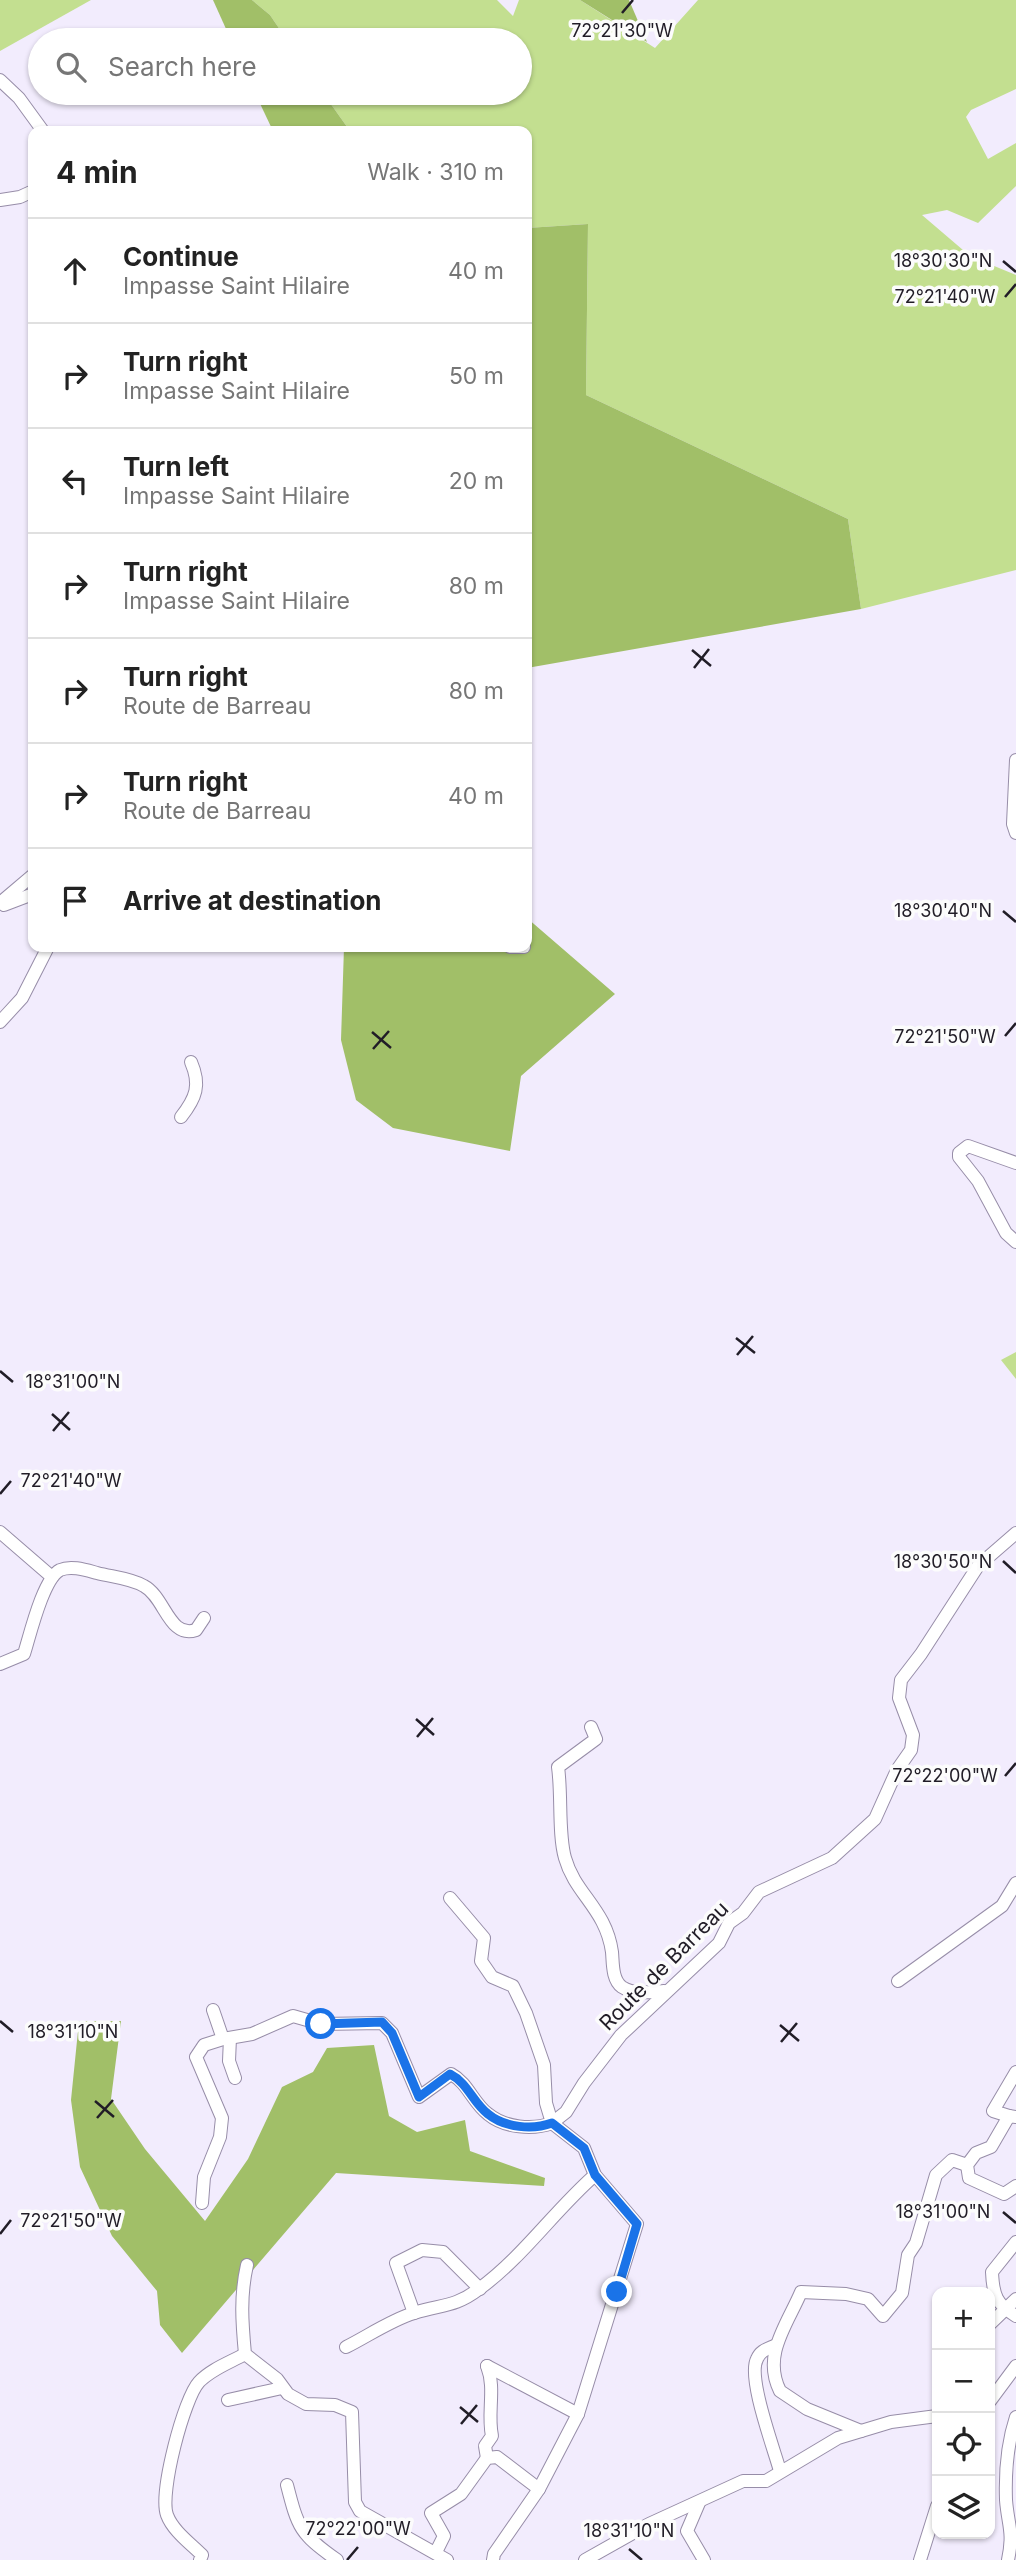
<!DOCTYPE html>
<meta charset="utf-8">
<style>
body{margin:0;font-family:Inter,sans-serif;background:#f6f6f6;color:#222}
.controls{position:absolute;right:21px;bottom:21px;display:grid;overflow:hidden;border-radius:14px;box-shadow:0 2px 5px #0004}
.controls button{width:63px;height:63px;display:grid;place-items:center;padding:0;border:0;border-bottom:2px solid #e0e0e0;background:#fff;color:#222;font:35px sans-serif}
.stop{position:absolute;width:21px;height:21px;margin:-16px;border:5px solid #1a73e8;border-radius:50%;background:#fff}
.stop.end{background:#1a73e8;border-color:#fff;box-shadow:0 2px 7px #0008}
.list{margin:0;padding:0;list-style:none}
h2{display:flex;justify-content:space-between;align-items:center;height:91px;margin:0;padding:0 28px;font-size:30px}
h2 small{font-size:23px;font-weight:400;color:#767676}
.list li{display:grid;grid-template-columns:46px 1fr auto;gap:21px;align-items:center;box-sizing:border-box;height:105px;padding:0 28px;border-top:2px solid #e0e0e0}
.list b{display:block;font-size:26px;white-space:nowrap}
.list p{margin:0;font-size:23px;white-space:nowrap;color:#767676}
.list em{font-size:23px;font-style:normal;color:#767676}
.icon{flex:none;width:38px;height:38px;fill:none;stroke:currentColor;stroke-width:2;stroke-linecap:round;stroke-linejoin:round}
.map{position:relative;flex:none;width:1016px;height:2560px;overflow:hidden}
.search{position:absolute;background:#fff;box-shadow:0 2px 5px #0004;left:28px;top:28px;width:504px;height:77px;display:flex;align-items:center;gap:18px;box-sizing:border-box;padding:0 24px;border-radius:38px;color:#767676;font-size:26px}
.panel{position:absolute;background:#fff;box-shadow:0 2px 5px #0004;left:28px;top:126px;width:504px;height:826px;border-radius:14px}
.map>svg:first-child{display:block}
</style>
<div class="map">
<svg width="1016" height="2560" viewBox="0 0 1016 2560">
<rect width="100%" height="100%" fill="#f2ecfd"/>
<g fill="#c3df90">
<path d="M 0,0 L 91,0 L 0,51 Z"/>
<path d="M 252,0 L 497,0 L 513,16 L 519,0 L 580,0 L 655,48 L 698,0 L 1016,0 L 1016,89 L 971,110 L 966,117 L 988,159 L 1016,143 L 1016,186 L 978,223 L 947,210 L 922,215 L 970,256 L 1016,275 L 1016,570 L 861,609 L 848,519 L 586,395 L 588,224 L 527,228 L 527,131 L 350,131 L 323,93 L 520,93 L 520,40 L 287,40 L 270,15 Z"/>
<path d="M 1016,1352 L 1016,1379 L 1001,1360 Z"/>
</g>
<g fill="#a1bf68">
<path d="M 213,0 L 252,0 L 270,15 L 287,40 L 231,40 Z"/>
<path d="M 580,0 L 629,0 L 647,42 Z"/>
<path d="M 255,93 L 323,93 L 350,131 L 273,131 Z"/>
<path d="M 588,224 L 586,395 L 848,519 L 861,609 L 527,668 L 527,228 Z"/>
<path d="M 527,918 L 615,994 L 521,1076 L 510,1151 L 393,1128 L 356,1100 L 341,1040 L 344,947 L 527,947 Z"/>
<path d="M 79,2021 L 121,2021 L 111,2099 L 145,2149 L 205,2221 L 248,2159 L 282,2087 L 313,2072 L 327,2048 L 374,2045 L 389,2116 L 417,2132 L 465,2120 L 470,2151 L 545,2178 L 544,2186 L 336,2173 L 182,2353 L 160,2325 L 157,2291 L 112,2236 L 80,2167 L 71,2100 Z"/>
</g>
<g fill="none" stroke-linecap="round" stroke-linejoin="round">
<g stroke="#978da8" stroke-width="14">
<g id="minor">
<path d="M 0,80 L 19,98 L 43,131"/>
<path d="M 0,200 L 20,197 L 33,191"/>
<path d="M 1016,760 L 1013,824 L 1016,833"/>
<path d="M 0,903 L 33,875"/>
<path d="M 4,905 L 33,894"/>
<path d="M 510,947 L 524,947"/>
<path d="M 0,1022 L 22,998 L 48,947"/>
<path d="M 181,1117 C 196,1098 201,1085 191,1062"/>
<path d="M 1016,1163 L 968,1146 L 959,1153 L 959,1157 L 978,1181 L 1006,1233 L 1016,1242"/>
<path d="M 0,1532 L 52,1577"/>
<path d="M 0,1664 L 24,1654 C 30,1635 43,1579 60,1570 C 71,1565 86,1570 97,1573 C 112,1577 130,1578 144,1586 C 165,1597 169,1639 196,1630 L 204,1618"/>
<path d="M 591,1727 L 596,1739 L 558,1767 C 562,1794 558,1834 565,1858 C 575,1894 606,1909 612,1952 C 613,1963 612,1980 622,1987 C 634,1995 651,1992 664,1991"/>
<path d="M 898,1981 L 1002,1906 L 1016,1883"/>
<path d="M 230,2038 L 229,2061 L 235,2078"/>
<path d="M 223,2039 L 252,2034 L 293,2016 L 321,2024 L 382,2023 L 392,2033 L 419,2097 L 451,2074 C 468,2083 473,2103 488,2114 C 505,2128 533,2130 552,2123 L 546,2103 L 544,2065 L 526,2013 L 513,1986 L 492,1977 L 481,1961 L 484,1938 L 450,1898"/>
<path d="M 1009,2116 L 993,2111 L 1016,2072"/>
<path d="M 1016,2117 L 1009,2116 L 991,2147 L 976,2153 L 967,2165 L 969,2178 L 1004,2194 L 1016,2186"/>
<path d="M 202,2203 L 204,2177 L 220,2137 L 222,2118 L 196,2057 L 204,2045 L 223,2039 L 213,2010"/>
<path d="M 1016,2242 L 992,2272 C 993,2295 996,2304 1016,2316"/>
<path d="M 247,2265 C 240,2296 242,2322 245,2354 L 277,2379 L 288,2394 L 306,2404 L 335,2405 L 352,2412 L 355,2502 L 360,2511 L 447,2560"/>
<path d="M 414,2313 L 396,2263 L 422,2250 L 443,2252 L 480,2289"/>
<path d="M 990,2324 L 1016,2299"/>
<path d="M 774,2346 C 767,2349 760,2351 757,2359 C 747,2377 774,2449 780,2471"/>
<path d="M 346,2347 C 368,2336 391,2320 414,2313 C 441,2304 454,2308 479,2289 C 523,2257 554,2211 595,2175"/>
<path d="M 487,2366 L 578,2414"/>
<path d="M 228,2400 L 282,2388"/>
<path d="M 990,2401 L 1016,2366"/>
<path d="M 861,2431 L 807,2409 L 780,2391 C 762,2355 787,2325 801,2292 L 846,2294 L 868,2299 L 883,2316 L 902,2293 L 908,2255 L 916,2243 L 936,2175 L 952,2160 L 967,2165"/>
<path d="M 487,2458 L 485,2446 L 492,2436 C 487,2412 496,2389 487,2366"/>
<path d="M 287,2485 C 298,2528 300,2534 337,2560"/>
<path d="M 699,2503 L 687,2531 L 704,2560"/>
<path d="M 436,2552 L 444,2536 L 431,2513 L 461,2494 L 487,2458 L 497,2457 L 539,2489"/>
<path d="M 200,2560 L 202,2555 C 190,2543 173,2531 167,2515 C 159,2493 184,2398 199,2382 C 211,2369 231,2362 245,2354"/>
<path d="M 493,2560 L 494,2554 L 539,2489 L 578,2414 L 637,2224 L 595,2175 L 584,2148 L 552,2123 L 566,2112 L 584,2083 L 621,2035 L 719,1943 L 729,1923 L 743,1913 L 759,1892 L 832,1858 L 875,1819 L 897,1770 L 911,1750 L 913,1735 L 899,1698 L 901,1680 L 921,1654 L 978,1566 L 1016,1533"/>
<path d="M 585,2560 L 649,2524 L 743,2481 L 766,2481 L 838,2438 L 891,2422 L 937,2416"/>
<path d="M 920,2560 L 937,2506"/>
<path d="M 1008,2560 C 1014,2531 1008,2526 1006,2500 C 1005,2471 1007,2444 1016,2417"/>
</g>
</g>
<use href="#minor" stroke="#fff" stroke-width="12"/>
</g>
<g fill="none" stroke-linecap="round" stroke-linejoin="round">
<path stroke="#1a73e8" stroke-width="9" d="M 321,2024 L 382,2022 L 392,2033 L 419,2097 L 450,2074 C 468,2083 473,2103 488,2114 C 505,2128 533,2130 552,2123 L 584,2148 L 595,2175 L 637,2224 L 617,2292"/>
</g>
<path fill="none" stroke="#211d27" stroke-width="2.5" d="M 622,13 L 633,0M 1003,261 L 1016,272M 1005,297 L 1016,284M 692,650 L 711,666M 694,668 L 709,649M 1003,911 L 1016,922M 372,1032 L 391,1048M 1005,1036 L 1016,1023M 373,1049 L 389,1031M 736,1338 L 755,1353M 737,1355 L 753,1336M 0,1371 L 13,1382M 52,1414 L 70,1430M 53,1431 L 69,1412M 0,1494 L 11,1481M 1003,1561 L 1016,1573M 416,1719 L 434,1735M 417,1737 L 433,1718M 1005,1776 L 1016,1763M 0,2021 L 13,2032M 780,2025 L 799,2041M 781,2042 L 797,2023M 95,2101 L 114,2117M 97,2118 L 113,2100M 1003,2212 L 1016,2223M 0,2234 L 11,2220M 460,2407 L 478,2422M 461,2424 L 477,2405M 629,2549 L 642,2560M 347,2560 L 358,2547"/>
<g text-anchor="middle" stroke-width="7" stroke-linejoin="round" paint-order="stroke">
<g font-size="21" fill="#211d27" stroke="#fcfcfc">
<text transform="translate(664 1966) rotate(-45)" y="7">Route de Barreau</text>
</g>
</g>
<g font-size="18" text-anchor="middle" fill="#211d27" stroke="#fcfcfc" stroke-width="7" stroke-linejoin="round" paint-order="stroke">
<text x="622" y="37">72°21'30"W</text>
<text x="943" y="267">18°30'30"N</text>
<text x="945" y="303">72°21'40"W</text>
<text x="943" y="917">18°30'40"N</text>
<text x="945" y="1043">72°21'50"W</text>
<text x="73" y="1388">18°31'00"N</text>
<text x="71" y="1487">72°21'40"W</text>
<text x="943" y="1568">18°30'50"N</text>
<text x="945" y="1782">72°22'00"W</text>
<text x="73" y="2038">18°31'10"N</text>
<text x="943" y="2218">18°31'00"N</text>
<text x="71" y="2227">72°21'50"W</text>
<text x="358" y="2535">72°22'00"W</text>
<text x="629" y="2537">18°31'10"N</text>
</g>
</svg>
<div class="controls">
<button>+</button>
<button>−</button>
<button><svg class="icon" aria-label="locate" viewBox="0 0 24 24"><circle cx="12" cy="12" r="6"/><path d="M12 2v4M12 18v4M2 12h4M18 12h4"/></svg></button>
<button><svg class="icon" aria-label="layers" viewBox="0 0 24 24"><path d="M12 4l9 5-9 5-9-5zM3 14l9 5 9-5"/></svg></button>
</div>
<div class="stop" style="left:321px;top:2024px"></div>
<div class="stop end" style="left:617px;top:2292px"></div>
<div class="search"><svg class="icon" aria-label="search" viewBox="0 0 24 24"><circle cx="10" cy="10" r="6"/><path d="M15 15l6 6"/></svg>Search here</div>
<section class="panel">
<h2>4 min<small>Walk · 310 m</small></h2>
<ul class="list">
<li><svg class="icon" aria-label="ahead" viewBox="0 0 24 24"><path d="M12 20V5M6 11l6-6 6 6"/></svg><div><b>Continue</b><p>Impasse Saint Hilaire</p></div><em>40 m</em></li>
<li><svg class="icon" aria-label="right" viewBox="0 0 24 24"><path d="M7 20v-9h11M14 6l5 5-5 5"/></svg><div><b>Turn right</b><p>Impasse Saint Hilaire</p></div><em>50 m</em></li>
<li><svg class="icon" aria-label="left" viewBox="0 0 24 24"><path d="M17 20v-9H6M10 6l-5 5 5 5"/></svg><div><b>Turn left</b><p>Impasse Saint Hilaire</p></div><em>20 m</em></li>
<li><svg class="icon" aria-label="right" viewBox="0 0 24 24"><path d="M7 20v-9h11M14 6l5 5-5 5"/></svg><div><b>Turn right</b><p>Impasse Saint Hilaire</p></div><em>80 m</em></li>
<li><svg class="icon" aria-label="right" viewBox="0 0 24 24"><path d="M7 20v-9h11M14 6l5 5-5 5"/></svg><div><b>Turn right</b><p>Route de Barreau</p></div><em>80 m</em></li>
<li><svg class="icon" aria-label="right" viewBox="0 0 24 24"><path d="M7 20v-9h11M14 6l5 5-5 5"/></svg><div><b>Turn right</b><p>Route de Barreau</p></div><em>40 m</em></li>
<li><svg class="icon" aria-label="arrive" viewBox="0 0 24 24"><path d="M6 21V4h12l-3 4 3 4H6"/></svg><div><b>Arrive at destination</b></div></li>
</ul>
</section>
</div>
